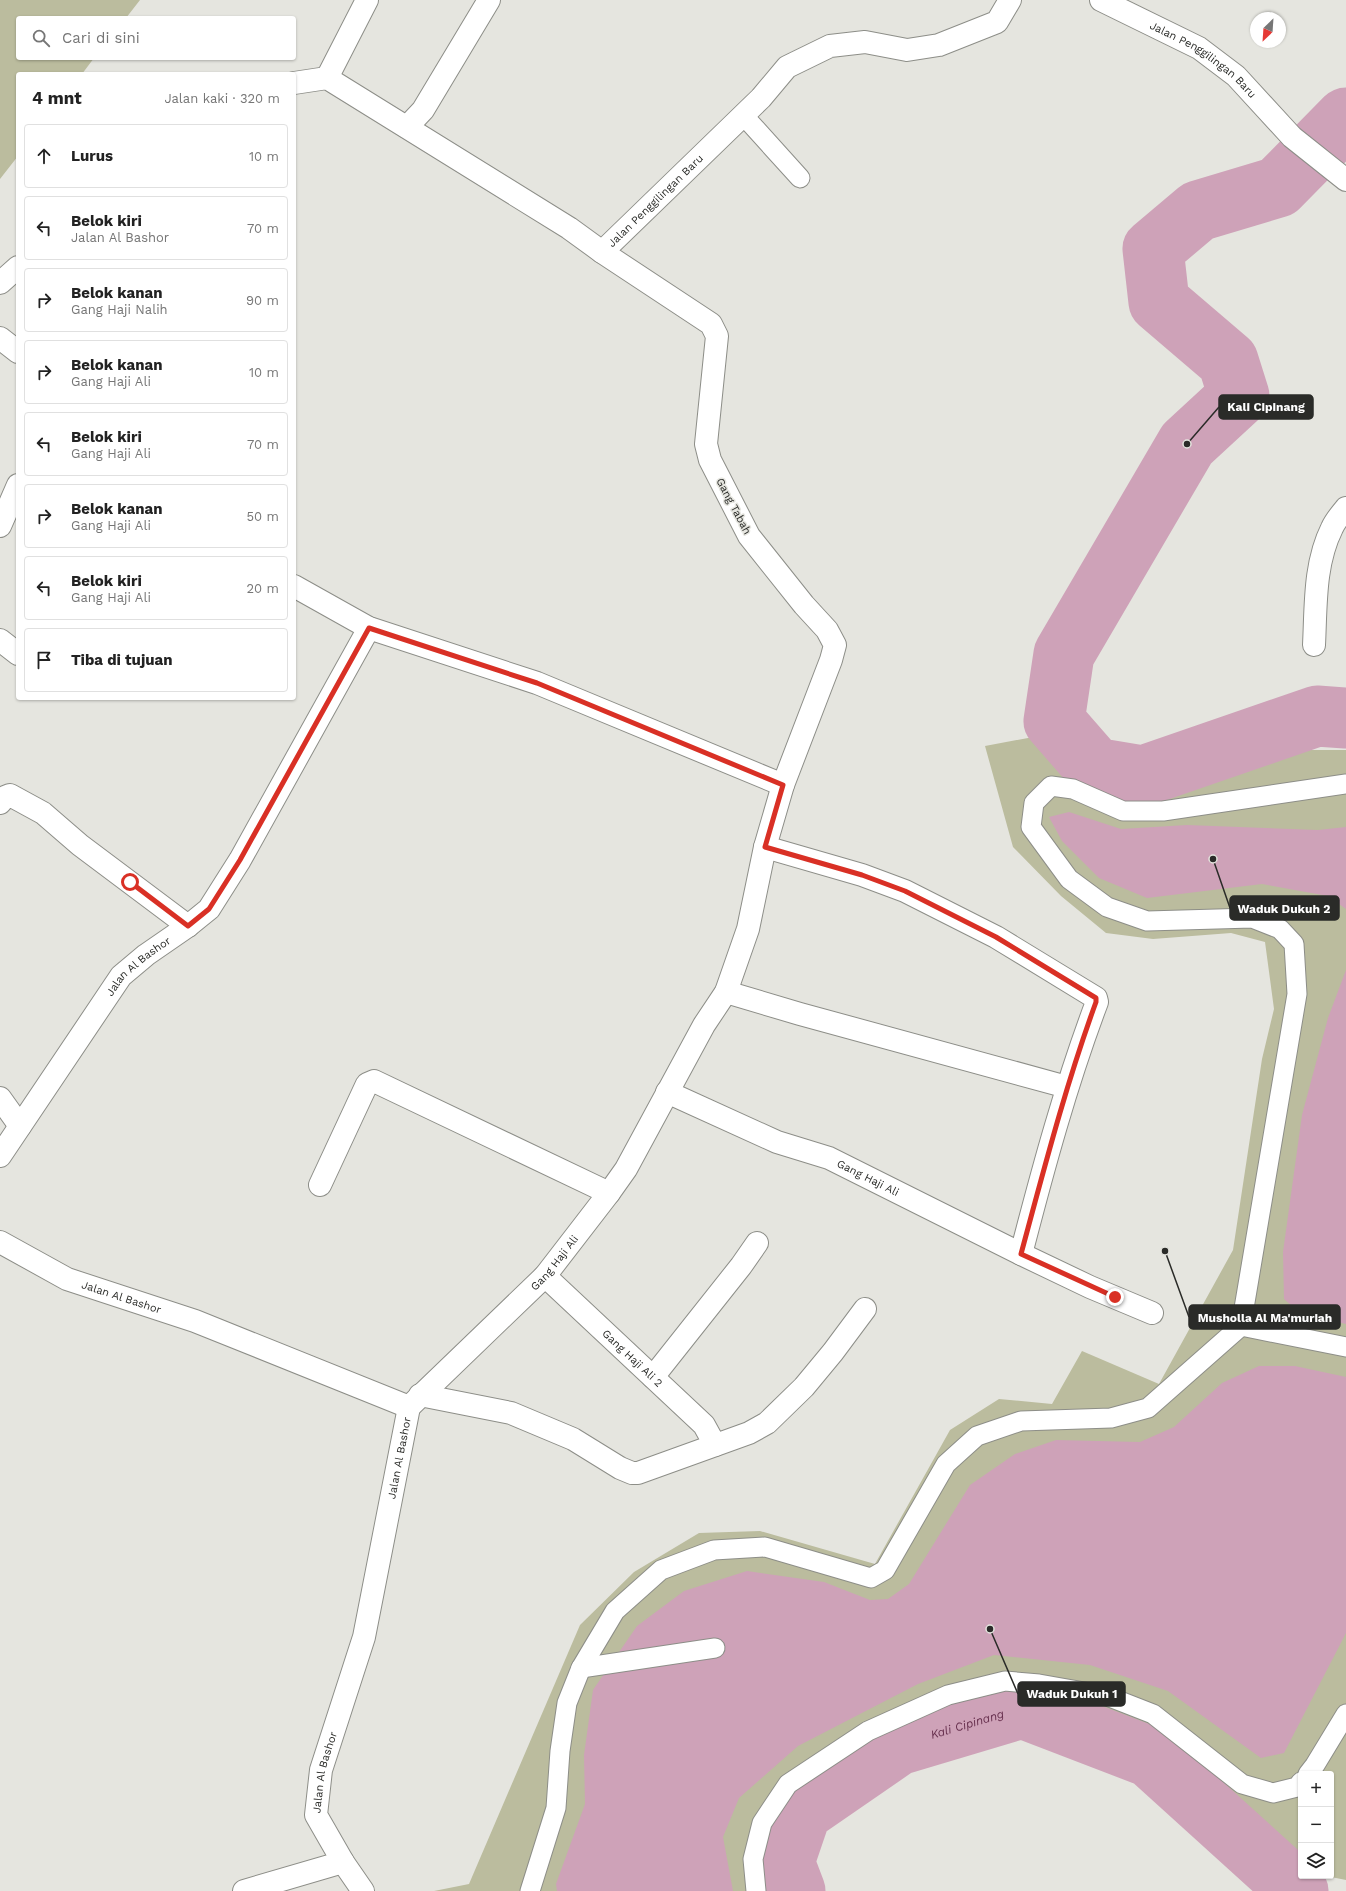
<!DOCTYPE html>
<html lang="id">
<meta charset="utf-8">
<style>
body{margin:0;font-family:"Work Sans",sans-serif;background:#f6f6f6;color:#222}
.controls{position:absolute;right:12px;bottom:12px;display:grid;overflow:hidden;border-radius:4px;box-shadow:0 1px 3px #0004}
.controls button{width:36px;height:36px;display:grid;place-items:center;padding:0;border:0;border-bottom:1px solid #e0e0e0;background:#fff;color:#222;font:20px sans-serif}
.compass{position:absolute;left:1250px;top:12px;width:36px;height:36px;border-radius:50%;background:#fff;box-shadow:0 1px 3px #0004;rotate:205deg}
.stop{position:absolute;width:12px;height:12px;margin:-9px;border:3px solid #d93025;border-radius:50%;background:#fff}
.stop.end{background:#d93025;border-color:#fff;box-shadow:0 1px 4px #0008}
.list{margin:0;padding:0;list-style:none}
h2{display:flex;justify-content:space-between;align-items:center;height:52px;margin:0;padding:0 16px;font-size:17px}
h2 small{font-size:13px;font-weight:400;color:#767676}
.list li{display:grid;grid-template-columns:26px 1fr auto;gap:12px;align-items:center;box-sizing:border-box;height:64px;margin:0 8px 8px;padding:0 8px;border:1px solid #e0e0e0;border-radius:4px}
.list b{display:block;font-size:15px;white-space:nowrap}
.list p{margin:0;font-size:13px;white-space:nowrap;color:#767676}
.list em{font-size:13px;font-style:normal;color:#767676}
.icon{flex:none;width:22px;height:22px;fill:none;stroke:currentColor;stroke-width:2;stroke-linecap:round;stroke-linejoin:round}
.map{position:relative;flex:none;width:1346px;height:1891px;overflow:hidden}
.search{position:absolute;background:#fff;box-shadow:0 1px 3px #0004;left:16px;top:16px;width:280px;height:44px;display:flex;align-items:center;gap:10px;box-sizing:border-box;padding:0 14px;border-radius:4px;color:#767676;font-size:15px}
.panel{position:absolute;background:#fff;box-shadow:0 1px 3px #0004;left:16px;top:72px;width:280px;height:628px;border-radius:4px}
.map>svg:first-child{display:block}
</style>
<div class="map">
<svg width="1346" height="1891" viewBox="0 0 1346 1891">
<rect width="100%" height="100%" fill="#e5e5df"/>
<g fill="#bbbc9e">
<path d="M 0,0 L 140,0 L 126,18 L 18,18 L 18,58 L 94,58 L 82,74 L 18,74 L 18,156 L 0,179 Z"/>
<path d="M 1044,735 L 1066,774 L 1095,794 L 1121,802 L 1142,797 L 1218,769 L 1291,750 L 1346,750 L 1346,1880 L 1326,1876 L 1331,1876 L 1331,1774 L 1301,1774 L 1301,1860 L 1148,1726 L 1111,1711 L 1042,1694 L 1014,1691 L 953,1704 L 869,1741 L 787,1802 L 772,1832 L 764,1859 L 767,1891 L 434,1891 L 469,1884 L 580,1625 L 634,1572 L 699,1533 L 760,1531 L 875,1564 L 950,1430 L 999,1399 L 1052,1404 L 1082,1351 L 1159,1384 L 1233,1250 L 1262,1059 L 1274,1009 L 1265,942 L 1231,933 L 1153,939 L 1106,933 L 1061,896 L 1013,847 L 985,746 Z"/>
</g>
<g fill="#cea2b8">
<path d="M 1069,812 L 1121,829 L 1187,825 L 1318,830 L 1346,827 L 1346,909 L 1328,896 L 1262,884 L 1147,898 L 1099,878 L 1062,841 L 1049,817 Z"/>
<path d="M 1346,970 L 1346,1324 L 1301,1314 L 1284,1299 L 1283,1252 L 1302,1115 L 1328,1018 Z"/>
<path d="M 1259,1366 L 1295,1366 L 1346,1377 L 1346,1633 L 1284,1753 L 1261,1758 L 1168,1691 L 1090,1665 L 994,1655 L 918,1684 L 798,1746 L 739,1798 L 723,1837 L 733,1891 L 557,1891 L 556,1884 L 585,1804 L 584,1755 L 593,1690 L 637,1626 L 684,1591 L 747,1571 L 824,1582 L 870,1600 L 888,1599 L 909,1584 L 970,1485 L 1015,1454 L 1056,1440 L 1140,1442 L 1174,1427 L 1222,1383 Z"/>
</g>
<g fill="none" stroke-linecap="round" stroke-linejoin="round">
<g stroke="#cea2b8" stroke-width="61">
<path d="M 1346,118 L 1278,187 L 1198,211 L 1153,249 L 1159,302 L 1228,361 L 1239,396 L 1187,444 L 1064,654 L 1054,721 L 1095,768 L 1143,776 L 1317,716 L 1346,718"/>
<path id="s1" d="M 795,1891 L 784,1862 L 801,1812 L 898,1745 L 1022,1708 L 1150,1757 L 1298,1891"/>
</g>
<g stroke="#8d8e88" stroke-width="21">
<g id="lane">
<path d="M 743,115 L 800,178"/>
<path d="M 1241,1326 L 1346,1347"/>
<path d="M 581,1668 L 715,1648"/>
<path d="M 1308,1774 L 1315,1765 L 1346,1714"/>
<path d="M 530,1891 L 556,1808 L 560,1751 L 567,1703 L 581,1668 L 615,1611 L 661,1570 L 714,1550 L 765,1547 L 871,1578 L 885,1570 L 946,1464 L 977,1436 L 1021,1421 L 1111,1418 L 1148,1408 L 1241,1326 L 1297,994 L 1294,944 L 1280,929 L 1252,918 L 1147,921 L 1107,907 L 1069,879 L 1031,827 L 1034,803 L 1051,786 L 1073,789 L 1123,811 L 1163,811 L 1346,784"/>
<path d="M 756,1891 L 753,1859 L 762,1823 L 788,1784 L 868,1731 L 948,1695 L 1005,1681 L 1039,1684 L 1107,1696 L 1153,1714 L 1242,1784 L 1273,1793 L 1297,1787 L 1301,1782"/>
</g>
</g>
<g stroke="#8d8e88" stroke-width="24">
<g id="street">
<path id="s2" d="M 1101,0 L 1199,48 L 1236,76 L 1292,137 L 1346,180"/>
<path d="M 327,78 L 367,0"/>
<path id="s3" d="M 294,83 L 327,78 L 569,228 L 602,252 L 761,98 L 787,67 L 830,46 L 865,42 L 907,50 L 939,45 L 997,22 L 1010,0"/>
<path d="M 407,127 L 423,110 L 489,0"/>
<path d="M 0,283 L 18,267"/>
<path d="M 0,338 L 18,352"/>
<path d="M 0,526 L 18,485"/>
<path d="M 294,586 L 369,628 L 537,683 L 783,785"/>
<path d="M 0,640 L 18,654"/>
<path d="M 1314,645 C 1316,606 1314,564 1332,528 C 1335,521 1341,514 1346,508"/>
<path d="M 0,803 L 5,797 L 10,795 L 43,813 L 80,845 L 188,926"/>
<path d="M 765,847 L 862,875 L 905,891 L 996,937 L 1096,998 L 1097,1002 C 1066,1084 1043,1169 1021,1254"/>
<path d="M 726,992 L 800,1014 L 1067,1087"/>
<path id="s4" d="M 667,1092 L 777,1142 L 829,1158 L 1021,1254 L 1090,1287 L 1152,1313"/>
<path d="M 0,1098 L 20,1126"/>
<path id="s5" d="M 0,1156 L 121,976 L 146,955 L 188,926 L 209,909 L 240,860 L 369,628"/>
<path d="M 320,1185 L 367,1084 L 374,1081 L 609,1193"/>
<path id="s6" d="M 0,1242 L 67,1279 L 195,1321 L 409,1407"/>
<path id="s7" d="M 545,1276 L 704,1425 L 715,1445"/>
<path d="M 653,1377 L 741,1266 L 757,1243"/>
<path d="M 420,1395 L 511,1413 L 573,1439 L 620,1468 L 632,1473 L 638,1473 L 749,1433 L 767,1423 L 804,1387 L 833,1352 L 865,1309"/>
<path id="s8" d="M 409,1407 L 545,1276 L 609,1193 L 626,1169 L 704,1025 L 726,992 L 748,929 L 765,847 L 783,785 L 831,660 L 835,645 L 827,630 L 804,605 L 749,536 L 710,460 L 706,444 L 717,336 L 711,324 L 602,252"/>
<path d="M 244,1891 L 343,1862"/>
<path id="s9" d="M 363,1891 L 343,1862 L 316,1815 L 321,1770 L 364,1637 L 409,1407"/>
</g>
</g>
<use href="#lane" stroke="#fff" stroke-width="19"/>
<use href="#street" stroke="#fff" stroke-width="22"/>
</g>
<g fill="none" stroke-linecap="round" stroke-linejoin="round">
<path stroke="#d93025" stroke-width="5" d="M 130,882 L 188,926 L 209,909 L 240,860 L 369,628 L 537,683 L 783,785 L 765,847 L 862,875 L 905,891 L 996,937 L 1096,998 L 1096,1002 C 1066,1084 1044,1169 1021,1254 L 1115,1297"/>
</g>
<g text-anchor="middle" stroke-width="3" stroke-linejoin="round" paint-order="stroke">
<g font-size="11" fill="#2a2b28" stroke="#e5e5df">
<text dy="4" stroke="none"><textPath href="#s2" startOffset="119">Jalan Penggilingan Baru</textPath></text>
<text dy="4" stroke="none"><textPath href="#s3" startOffset="433">Jalan Penggilingan Baru</textPath></text>
<text transform="translate(734 506) rotate(62)" y="4">Gang Tabah</text>
<text dy="4" stroke="none"><textPath href="#s5" startOffset="236">Jalan Al Bashor</textPath></text>
<text dy="4" stroke="none"><textPath href="#s4" startOffset="219">Gang Haji Ali</textPath></text>
<text dy="4" stroke="none"><textPath href="#s8" startOffset="205">Gang Haji Ali</textPath></text>
<text dy="4" stroke="none"><textPath href="#s6" startOffset="134">Jalan Al Bashor</textPath></text>
<text dy="4" stroke="none"><textPath href="#s7" startOffset="120">Gang Haji Ali 2</textPath></text>
<text dy="4" stroke="none"><textPath href="#s9" startOffset="457">Jalan Al Bashor</textPath></text>
<text dy="4" stroke="none"><textPath href="#s9" startOffset="133">Jalan Al Bashor</textPath></text>
</g>
<g font-size="12" font-style="italic" fill="#662f4d" stroke="#e5e5df">
<text dy="4" stroke="none"><textPath href="#s1" startOffset="274">Kali Cipinang</textPath></text>
</g>
</g>
<path fill="none" stroke="#2a2b28" stroke-width="1.5" d="M1187 444L1219 407M1213 859L1230 908M1165 1251L1189 1317M990 1629L1018 1694"/>
<g fill="#2a2b28" stroke="#e5e5df" stroke-width="1.5">
<circle cx="1187" cy="444" r="4"/>
<circle cx="1213" cy="859" r="4"/>
<circle cx="1165" cy="1251" r="4"/>
<circle cx="990" cy="1629" r="4"/>
</g>
<g fill="#2a2b28" stroke="#2a2b28" stroke-width="1.5">
<rect x="1219" y="395" width="94" height="24" rx="4"/>
<rect x="1230" y="896" width="109" height="24" rx="4"/>
<rect x="1189" y="1305" width="151" height="24" rx="4"/>
<rect x="1018" y="1682" width="107" height="24" rx="4"/>
</g>
<g font-size="12" text-anchor="middle" font-weight="bold" fill="#fff">
<text x="1266" y="411">Kali Cipinang</text>
<text x="1284" y="913">Waduk Dukuh 2</text>
<text x="1265" y="1322">Musholla Al Ma'muriah</text>
<text x="1072" y="1698">Waduk Dukuh 1</text>
</g>
</svg>
<div class="controls">
<button>+</button>
<button>−</button>
<button><svg class="icon" aria-label="layers" viewBox="0 0 24 24"><path d="M12 4l9 5-9 5-9-5zM3 14l9 5 9-5"/></svg></button>
</div>
<svg class="compass" viewBox="-18 -18 36 36"><path d="M0-13l5 13h-10z" fill="#e53935"/><path d="M0 13l5-13h-10z" fill="#767676"/></svg>
<div class="stop" style="left:130px;top:882px"></div>
<div class="stop end" style="left:1115px;top:1297px"></div>
<div class="search"><svg class="icon" aria-label="search" viewBox="0 0 24 24"><circle cx="10" cy="10" r="6"/><path d="M15 15l6 6"/></svg>Cari di sini</div>
<section class="panel">
<h2>4 mnt<small>Jalan kaki · 320 m</small></h2>
<ul class="list">
<li><svg class="icon" aria-label="ahead" viewBox="0 0 24 24"><path d="M12 20V5M6 11l6-6 6 6"/></svg><div><b>Lurus</b></div><em>10 m</em></li>
<li><svg class="icon" aria-label="left" viewBox="0 0 24 24"><path d="M17 20v-9H6M10 6l-5 5 5 5"/></svg><div><b>Belok kiri</b><p>Jalan Al Bashor</p></div><em>70 m</em></li>
<li><svg class="icon" aria-label="right" viewBox="0 0 24 24"><path d="M7 20v-9h11M14 6l5 5-5 5"/></svg><div><b>Belok kanan</b><p>Gang Haji Nalih</p></div><em>90 m</em></li>
<li><svg class="icon" aria-label="right" viewBox="0 0 24 24"><path d="M7 20v-9h11M14 6l5 5-5 5"/></svg><div><b>Belok kanan</b><p>Gang Haji Ali</p></div><em>10 m</em></li>
<li><svg class="icon" aria-label="left" viewBox="0 0 24 24"><path d="M17 20v-9H6M10 6l-5 5 5 5"/></svg><div><b>Belok kiri</b><p>Gang Haji Ali</p></div><em>70 m</em></li>
<li><svg class="icon" aria-label="right" viewBox="0 0 24 24"><path d="M7 20v-9h11M14 6l5 5-5 5"/></svg><div><b>Belok kanan</b><p>Gang Haji Ali</p></div><em>50 m</em></li>
<li><svg class="icon" aria-label="left" viewBox="0 0 24 24"><path d="M17 20v-9H6M10 6l-5 5 5 5"/></svg><div><b>Belok kiri</b><p>Gang Haji Ali</p></div><em>20 m</em></li>
<li><svg class="icon" aria-label="arrive" viewBox="0 0 24 24"><path d="M6 21V4h12l-3 4 3 4H6"/></svg><div><b>Tiba di tujuan</b></div></li>
</ul>
</section>
</div>
